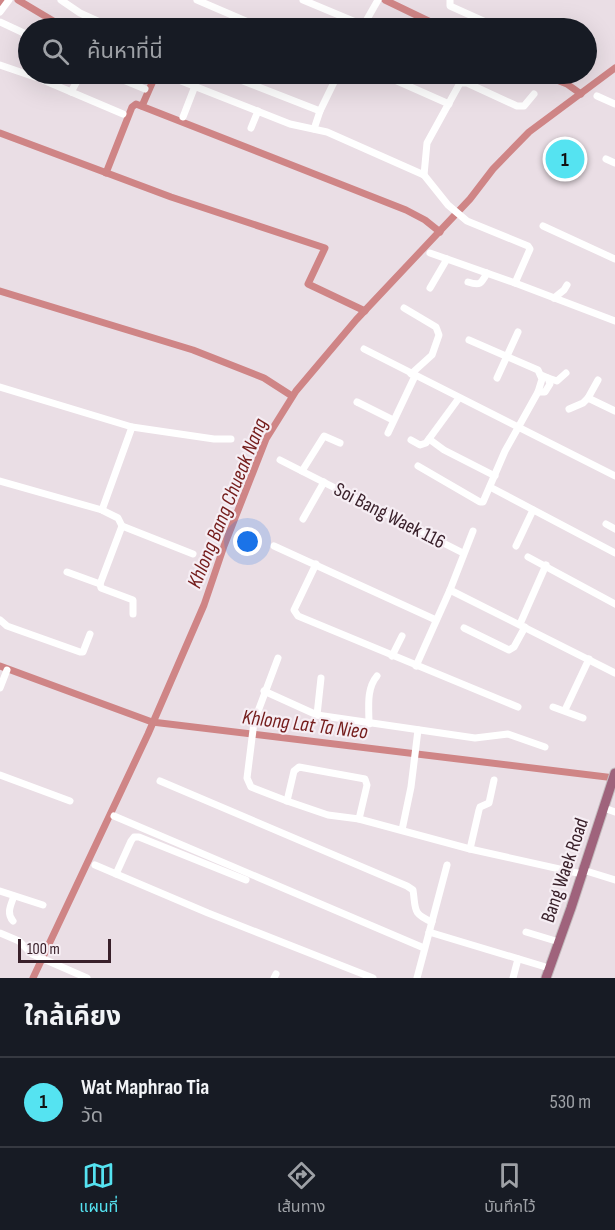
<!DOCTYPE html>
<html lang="th">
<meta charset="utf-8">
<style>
body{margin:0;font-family:"Sofia Sans Condensed","Noto Sans Thai",sans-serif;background:#20242c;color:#f1f3f6}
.scale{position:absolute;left:18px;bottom:15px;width:93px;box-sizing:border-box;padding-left:6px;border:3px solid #39202a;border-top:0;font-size:16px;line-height:21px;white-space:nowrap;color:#39202a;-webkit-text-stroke:4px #f6eef4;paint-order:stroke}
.you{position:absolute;left:248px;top:542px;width:21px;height:21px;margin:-15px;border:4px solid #fff;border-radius:50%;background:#1a73e8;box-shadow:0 0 0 9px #1a73e833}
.badge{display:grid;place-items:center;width:39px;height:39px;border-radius:50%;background:#55e3f1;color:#111;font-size:20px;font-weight:700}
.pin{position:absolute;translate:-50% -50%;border:3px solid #fff;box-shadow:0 2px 6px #0006}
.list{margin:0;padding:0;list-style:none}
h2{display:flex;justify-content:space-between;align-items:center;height:78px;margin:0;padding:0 24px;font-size:26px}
h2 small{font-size:20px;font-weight:400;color:#9ea1a6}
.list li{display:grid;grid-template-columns:39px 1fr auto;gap:18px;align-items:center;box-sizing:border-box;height:90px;padding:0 24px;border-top:2px solid #363941}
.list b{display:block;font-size:22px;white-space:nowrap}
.list p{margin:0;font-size:20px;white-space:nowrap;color:#9ea1a6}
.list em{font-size:20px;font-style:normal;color:#9ea1a6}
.icon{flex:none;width:33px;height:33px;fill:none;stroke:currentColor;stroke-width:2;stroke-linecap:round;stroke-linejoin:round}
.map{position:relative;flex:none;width:615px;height:978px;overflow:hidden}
.search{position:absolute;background:#171b24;box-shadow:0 6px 24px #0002;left:18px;right:18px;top:18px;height:66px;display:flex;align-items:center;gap:15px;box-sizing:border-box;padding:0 21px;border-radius:33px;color:#9ea1a6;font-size:22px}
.sheet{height:168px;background:#171b24}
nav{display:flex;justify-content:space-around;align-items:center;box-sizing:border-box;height:84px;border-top:2px solid #363941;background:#171b24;font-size:16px;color:#9ea1a6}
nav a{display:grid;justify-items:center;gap:3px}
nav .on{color:#55e3f1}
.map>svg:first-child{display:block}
</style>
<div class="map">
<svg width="615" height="978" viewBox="0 0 615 978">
<rect width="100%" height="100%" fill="#eadee5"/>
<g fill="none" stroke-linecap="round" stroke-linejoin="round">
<g stroke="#cf8586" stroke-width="7">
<path d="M 18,0 L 65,28"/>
<path d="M 385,0 L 443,28"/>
<path d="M 0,3 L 2,0"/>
<path d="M 542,74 L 567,84 L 581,94"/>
<path d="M 142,106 L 156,74"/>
<path d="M 0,133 L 171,197 L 325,248 L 308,284 L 365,311"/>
<path d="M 106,173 L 132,107 L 136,104 L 406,210 L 425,220 L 440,232"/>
<path d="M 0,291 L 193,350 L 264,378 L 292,396"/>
<path d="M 0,666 L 152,722 L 615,778"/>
<path d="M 33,978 L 148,734 L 204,605 L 224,546 L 266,439 L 296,391 L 356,320 L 470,199 L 493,169 L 529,132 L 615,68"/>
</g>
<g stroke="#c4bcbf" stroke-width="11">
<path id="major" d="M 546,978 L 571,908 L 615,773"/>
</g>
<g stroke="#fff" stroke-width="7">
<path d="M 61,0 L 80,13 L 113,28"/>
<path d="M 197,0 L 262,28"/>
<path d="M 303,0 L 370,28"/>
<path d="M 450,0 L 450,6 L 499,28"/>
<path d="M 0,12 L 9,0"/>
<path d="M 0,22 L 28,35"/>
<path d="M 362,28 L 378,0"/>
<path d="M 0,65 L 32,76 L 35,77 L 38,74"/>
<path d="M 109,74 L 145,89"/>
<path d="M 167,74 L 171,77 L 290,124 L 327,132 L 424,175 L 448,205 L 467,221 L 528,246 L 530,249 L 515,283"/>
<path d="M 225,74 L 320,111"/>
<path d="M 387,74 L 388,77 L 449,104"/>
<path d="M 43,80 L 123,114"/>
<path d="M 71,92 L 81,74"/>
<path d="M 597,96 L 615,104"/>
<path d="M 183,117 L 195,86"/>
<path d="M 251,128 L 258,111"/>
<path d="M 314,129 L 320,111 L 338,74"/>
<path d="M 606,159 L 615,163"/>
<path d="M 424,175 L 427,143 L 460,83 L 467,83 L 517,106 L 524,106 L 534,94"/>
<path d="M 543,226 L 615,259"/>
<path d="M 430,253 L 515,283 L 615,321"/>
<path d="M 468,282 C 480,286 481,284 487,273"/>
<path d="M 430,288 L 447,259"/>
<path d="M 554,298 L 564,290 L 567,285"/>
<path d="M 404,308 L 436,327 L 439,335 L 432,355 L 411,374"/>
<path d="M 364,349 L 615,476"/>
<path d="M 497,378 L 518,332"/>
<path d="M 548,378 L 557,381 L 566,373"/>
<path d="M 0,387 L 132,427 L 102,510"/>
<path d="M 538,392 L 545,392 L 550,384 L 548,378 L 541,375"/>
<path d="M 588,398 L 598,380"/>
<path d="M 357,402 L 393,420"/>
<path d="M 569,409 L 583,403 L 588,398 L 615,411"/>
<path d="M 132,427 L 214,439 L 231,439"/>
<path d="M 388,433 L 415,376"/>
<path d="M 429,439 L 444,450 L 495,476"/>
<path d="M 411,440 L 420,445 L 426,443 L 459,398"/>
<path d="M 280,460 L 463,553"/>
<path d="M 418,466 L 480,502 L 483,502 L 505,451 L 538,392 L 542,379 L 538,370 L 469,340"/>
<path d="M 302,471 L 324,436 L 340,443"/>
<path d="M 0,481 L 102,510 L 118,518 L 122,526 L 100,584"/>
<path d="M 490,487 L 615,553"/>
<path d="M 303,519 L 324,482"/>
<path d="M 606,524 L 615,529"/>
<path d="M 122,526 L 193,554"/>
<path d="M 274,546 L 436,620"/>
<path d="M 516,546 L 533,510"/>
<path d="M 528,557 L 615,604"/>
<path d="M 316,564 L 294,610 L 298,616 L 518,707"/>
<path d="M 67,572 L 100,584 L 101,588 L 133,600 L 133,614"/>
<path d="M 450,590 L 615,673"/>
<path d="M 0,620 L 7,626 L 80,652 L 83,652 L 90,634"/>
<path d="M 520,624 L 546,565"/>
<path d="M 464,628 L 509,650 L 514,647 L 525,627"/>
<path d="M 392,656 L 402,636"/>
<path d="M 278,658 L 254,722 L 247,778 L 251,787 L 287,801 L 328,815 L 359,819 L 470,849 L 582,874"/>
<path d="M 416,666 L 450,590 L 473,531"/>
<path d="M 0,688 L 7,670"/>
<path d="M 264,691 L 317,715 L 475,738 L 508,734 L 545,747"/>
<path d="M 553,707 L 583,718"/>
<path d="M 565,710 L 589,659"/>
<path d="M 317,715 L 321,678"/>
<path d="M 369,724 C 369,708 366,689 377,676"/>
<path d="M 0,775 L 70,801"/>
<path d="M 160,781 L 407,886 L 413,890 C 416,910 412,913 432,922"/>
<path d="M 287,801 L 294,771 L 299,767 L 365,779 L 367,785 L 359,819"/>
<path d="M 604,808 L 615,812"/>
<path d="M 114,816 L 424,948"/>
<path d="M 402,830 L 411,787 L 418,730"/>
<path d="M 470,849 L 479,810 L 480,807 L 489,803 L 494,780"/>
<path d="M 95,865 L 208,913 L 373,978"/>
<path d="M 583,870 L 615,880"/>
<path d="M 116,874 L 131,841 L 134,837 L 139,837 L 246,880"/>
<path d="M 0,891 L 43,905"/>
<path d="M 13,921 C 6,913 11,905 14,896"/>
<path d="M 429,932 L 549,968"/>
<path d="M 526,932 L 559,942"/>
<path d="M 0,933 L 19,941 L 32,954 L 87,978"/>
<path d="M 274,978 L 276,974"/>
<path d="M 417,978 L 447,865"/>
<path d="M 513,978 L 518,959"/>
</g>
<use href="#major" stroke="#9f637c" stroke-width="9"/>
</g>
<g text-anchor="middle" stroke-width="4.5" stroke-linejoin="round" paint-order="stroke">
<g font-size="20" fill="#39202a" stroke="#f6eef4">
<text transform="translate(390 515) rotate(27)" y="7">Soi Bang Waek 116</text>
<text transform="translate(564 870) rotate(-71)" y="7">Bang Waek Road</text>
</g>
<g font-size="21" font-style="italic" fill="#741c1b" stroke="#f6eef4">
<text transform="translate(227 503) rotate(-68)" y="7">Khlong Bang Chueak Nang</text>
<text transform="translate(305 724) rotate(7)" y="7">Khlong Lat Ta Nieo</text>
</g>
</g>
</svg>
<div class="scale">100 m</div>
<div class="you"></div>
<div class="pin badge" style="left:565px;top:159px">1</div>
<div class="search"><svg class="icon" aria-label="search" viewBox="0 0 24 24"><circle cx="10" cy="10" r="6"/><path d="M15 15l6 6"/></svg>ค้นหาที่นี่</div>
</div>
<section class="sheet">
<h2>ใกล้เคียง<small></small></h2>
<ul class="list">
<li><span class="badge">1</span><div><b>Wat Maphrao Tia</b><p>วัด</p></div><em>530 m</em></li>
</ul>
</section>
<nav>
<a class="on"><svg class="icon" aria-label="map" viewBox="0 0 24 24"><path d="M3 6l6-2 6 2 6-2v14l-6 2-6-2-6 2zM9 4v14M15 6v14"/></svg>แผนที่</a>
<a><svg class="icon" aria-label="directions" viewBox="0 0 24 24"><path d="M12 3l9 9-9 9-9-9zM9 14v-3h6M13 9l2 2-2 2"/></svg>เส้นทาง</a>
<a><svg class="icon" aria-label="saved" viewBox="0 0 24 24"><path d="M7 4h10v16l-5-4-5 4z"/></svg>บันทึกไว้</a>
</nav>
